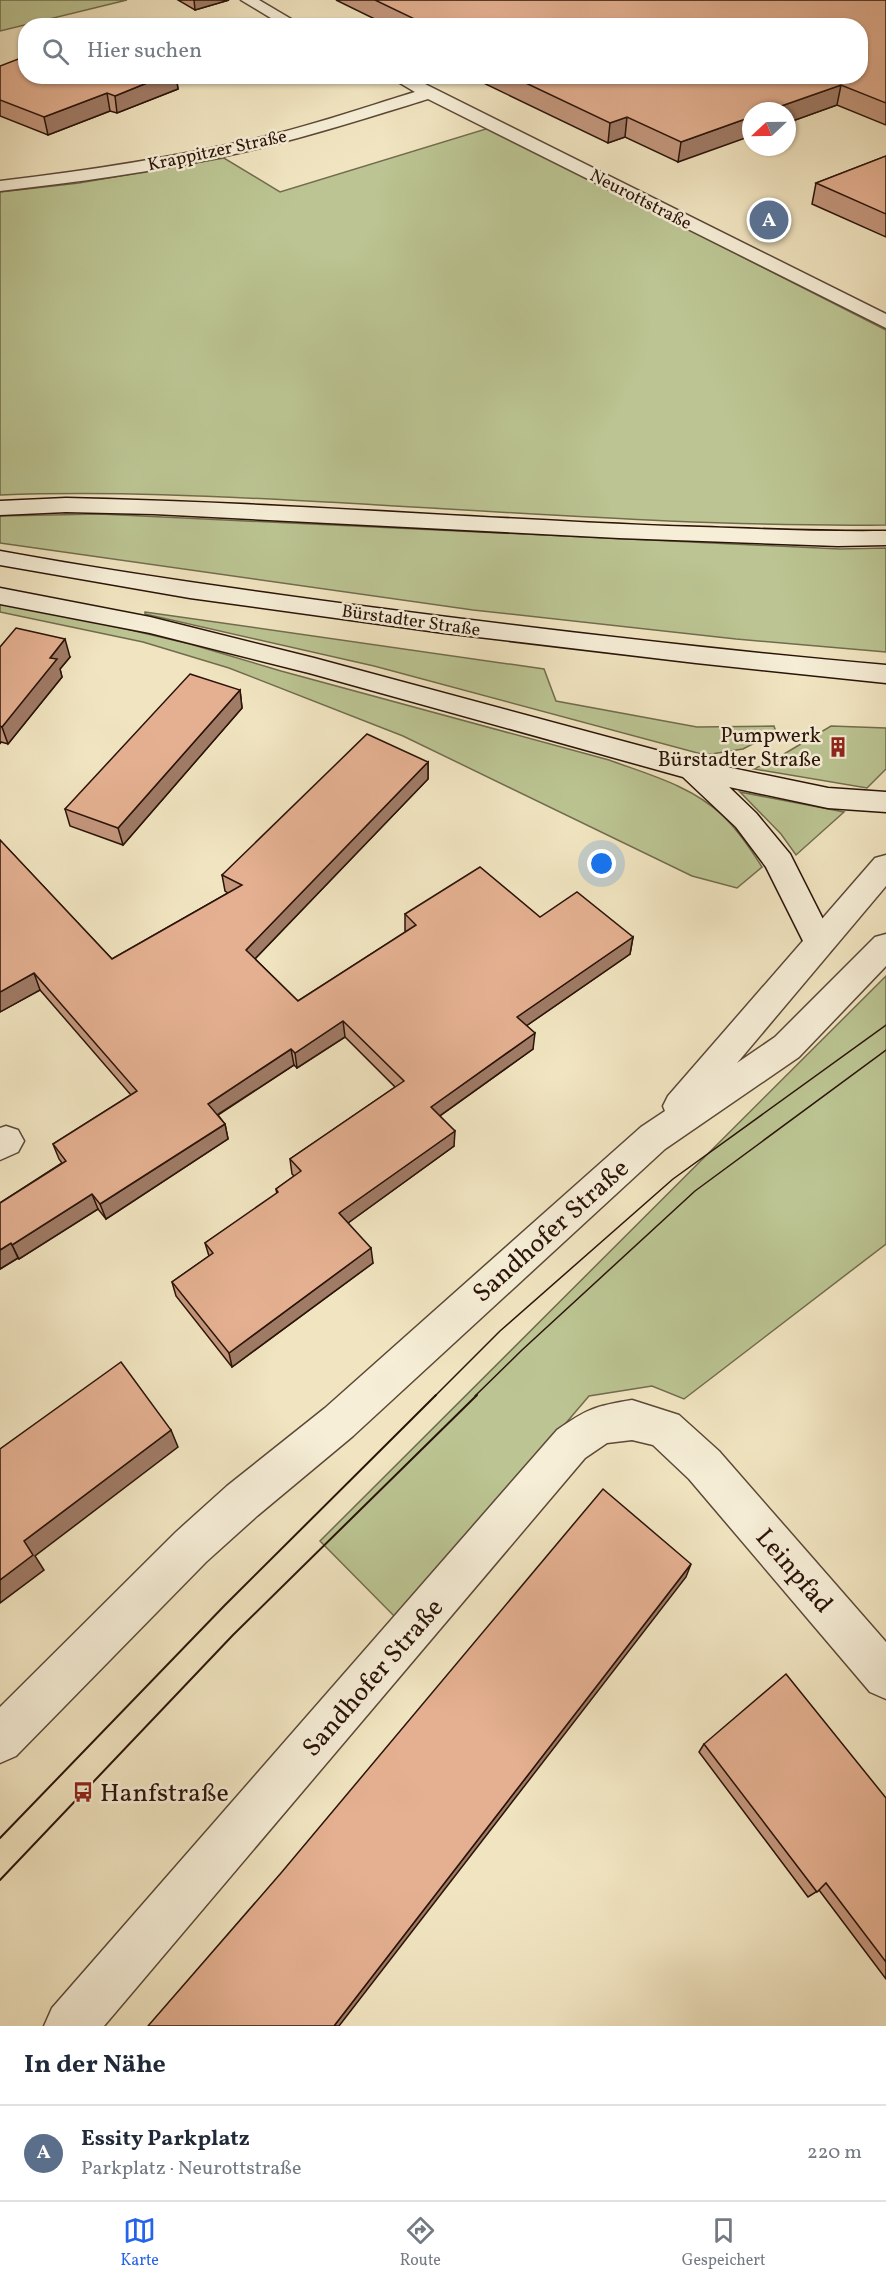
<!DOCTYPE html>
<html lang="de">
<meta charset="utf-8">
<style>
body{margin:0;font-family:Vollkorn,serif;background:#f2f2f3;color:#1f2937}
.compass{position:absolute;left:742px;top:102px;width:54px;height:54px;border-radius:50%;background:#fff;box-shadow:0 2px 4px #0004;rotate:248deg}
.you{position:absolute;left:602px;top:864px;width:21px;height:21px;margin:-15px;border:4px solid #fff;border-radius:50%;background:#1a73e8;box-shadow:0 0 0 9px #1a73e833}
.badge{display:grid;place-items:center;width:39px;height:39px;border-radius:50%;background:#2563eb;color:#fff;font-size:20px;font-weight:700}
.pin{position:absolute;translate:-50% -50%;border:3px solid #fff;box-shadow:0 2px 6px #0006}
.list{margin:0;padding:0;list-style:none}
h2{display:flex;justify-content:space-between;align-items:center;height:78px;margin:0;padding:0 24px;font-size:26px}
h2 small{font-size:20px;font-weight:400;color:#747a83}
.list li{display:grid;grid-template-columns:39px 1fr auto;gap:18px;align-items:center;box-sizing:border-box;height:96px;padding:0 24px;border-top:2px solid #e0e1e3}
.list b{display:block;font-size:22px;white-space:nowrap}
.list p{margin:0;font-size:20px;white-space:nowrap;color:#747a83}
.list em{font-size:20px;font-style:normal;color:#747a83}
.icon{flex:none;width:33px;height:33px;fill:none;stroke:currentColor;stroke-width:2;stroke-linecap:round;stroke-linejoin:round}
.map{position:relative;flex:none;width:886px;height:2026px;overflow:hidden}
.search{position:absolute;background:#fff;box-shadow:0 2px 4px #0004;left:18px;right:18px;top:18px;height:66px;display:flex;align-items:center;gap:15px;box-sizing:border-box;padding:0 21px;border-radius:24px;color:#747a83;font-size:22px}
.sheet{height:174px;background:#fff}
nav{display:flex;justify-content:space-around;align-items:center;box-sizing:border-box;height:84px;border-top:2px solid #e0e1e3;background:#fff;font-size:16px;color:#747a83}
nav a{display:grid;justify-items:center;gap:3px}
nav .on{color:#2563eb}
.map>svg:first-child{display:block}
</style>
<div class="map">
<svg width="886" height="2026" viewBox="0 0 886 2026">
<rect width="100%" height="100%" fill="#f1e5c1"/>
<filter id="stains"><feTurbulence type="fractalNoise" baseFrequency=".00333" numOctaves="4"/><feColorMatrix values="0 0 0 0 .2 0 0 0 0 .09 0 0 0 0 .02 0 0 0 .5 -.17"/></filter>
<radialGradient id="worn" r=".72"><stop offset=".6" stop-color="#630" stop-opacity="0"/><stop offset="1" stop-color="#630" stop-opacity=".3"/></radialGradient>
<g fill="#bbc492" stroke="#726c4e" stroke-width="1.5">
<path d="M 0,0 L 127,0 L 0,31 Z"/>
<path d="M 489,128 L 886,330 L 886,525 C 699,527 512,512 326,502 C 217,496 108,491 0,495 L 0,192 L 79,183 L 224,158 L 280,192 Z"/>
<path d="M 100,514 L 840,549 L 886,548 L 886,652 L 736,639 L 473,610 L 0,543 L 0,516 Z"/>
<path d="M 0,604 L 67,615 L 190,644 L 281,671 L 609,760 C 647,774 692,786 722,815 C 738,830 750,848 762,867 L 737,888 L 692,876 L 403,736 L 229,668 L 143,642 L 0,612 Z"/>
<path d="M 145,612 L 544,669 L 556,701 L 697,727 L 774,726 L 776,732 L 743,749 L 705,755 L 374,666 L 145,614 Z"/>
<path d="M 831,726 L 886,728 L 886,769 L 867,788 L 754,769 L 784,754 Z"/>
<path d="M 740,792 L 844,812 L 796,855 L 781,834 Z"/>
<path d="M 886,976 L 886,1244 L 684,1399 L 652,1386 L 589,1396 L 398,1620 L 320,1541 Z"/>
</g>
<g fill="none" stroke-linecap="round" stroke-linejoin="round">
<g stroke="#5c4837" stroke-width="3">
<g id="minor">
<path d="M 241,0 L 259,0 L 303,26 L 284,26 Z"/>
<path d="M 388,76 L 409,76 L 886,314 L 886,328 L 428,99 C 363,119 297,140 230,155 C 154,172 77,182 0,191 L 0,181 C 93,170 184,156 275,134 C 322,122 369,106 415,92 Z"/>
<path d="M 6,1126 L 18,1130 L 24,1141 L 18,1152 L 0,1160 L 0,1128 Z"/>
<path d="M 632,1400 L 679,1415 L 719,1451 L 886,1642 L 886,1699 L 870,1692 L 689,1479 L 653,1445 L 632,1440 L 607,1443 L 585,1458 L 104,2026 L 44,2026 L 52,2008 L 557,1430 C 587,1409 595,1406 632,1400 Z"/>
</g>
</g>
<g stroke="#5c4837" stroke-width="3">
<path id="tertiary" d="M 886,855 L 886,886 L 737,1063 L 775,1037 L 875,937 L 886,934 L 886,966 L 799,1057 L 665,1149 L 353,1436 L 257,1516 L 206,1562 L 16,1756 L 0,1763 L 0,1707 L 176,1532 L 227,1486 L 325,1408 L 641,1127 L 665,1111 L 663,1106 L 668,1096 L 875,858 Z"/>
</g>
<g stroke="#2a1309" stroke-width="3">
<g id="secondary">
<path d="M 66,498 C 267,502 468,518 668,526 C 741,528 813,532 886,531 L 886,545 L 838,546 L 619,538 L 154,514 L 66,512 L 0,515 L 0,501 Z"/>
<path d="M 0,551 C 125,574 251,591 377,608 C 546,630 716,650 886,665 L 886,683 L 696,663 L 444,633 L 190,598 L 0,565 Z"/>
<path d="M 0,588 L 150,617 L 314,658 L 693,760 L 828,788 L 886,792 L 886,812 L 828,808 L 729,787 L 756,813 L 790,854 L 835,943 L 830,951 L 819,955 L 808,951 L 766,867 L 736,827 L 683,777 L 309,673 L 150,633 L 0,604 Z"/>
</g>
</g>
<use href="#minor" fill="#f6eed7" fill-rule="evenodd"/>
<use href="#tertiary" fill="#f6eed7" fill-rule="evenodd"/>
<use href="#secondary" fill="#f6eed7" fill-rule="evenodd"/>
<g stroke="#2a1309" stroke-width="1.5">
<path d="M 435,1396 L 500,1331 L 673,1179 L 886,1025"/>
<path d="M 475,1396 L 522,1350 L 695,1191 L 886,1050"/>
</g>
<g stroke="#2a1309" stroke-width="2">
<path d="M 0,1838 L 225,1605 L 436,1395"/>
<path d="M 0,1880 L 233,1635 L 477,1395"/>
</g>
</g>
<g fill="#c4977d" stroke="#2a1309" stroke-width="1.5">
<path d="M 178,0 L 229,0 L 195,10 Z"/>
<path d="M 336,0 L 886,0 L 886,125 L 837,105 L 787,123 L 787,111 L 678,162 L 625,137 L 608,143 L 469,76 L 861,76 L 861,26 L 389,26 Z"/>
<path d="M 0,66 L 26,76 L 176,76 L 178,89 L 117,113 L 110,111 L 48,135 L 0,116 Z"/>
<path d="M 886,156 L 886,237 L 812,204 L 816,183 Z"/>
<path d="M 0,647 L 70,657 L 60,669 L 62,677 L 8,744 L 1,742 L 0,744 Z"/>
<path d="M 240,690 L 242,708 L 123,845 L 70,826 L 65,809 Z"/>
<path d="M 428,762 L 428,779 L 255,959 L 298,1001 L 406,932 L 405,931 L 405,914 L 540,917 L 633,937 L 630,954 L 526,1026 L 533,1049 L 440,1116 L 454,1146 L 348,1223 L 373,1263 L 232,1367 L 176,1296 L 172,1282 L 209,1256 L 205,1243 L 277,1194 L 276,1189 L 294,1176 L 292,1174 L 290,1159 L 395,1087 L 345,1037 L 297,1068 L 294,1065 L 218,1115 L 225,1124 L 228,1139 L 106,1219 L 98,1209 L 19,1259 L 18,1258 L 0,1269 L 0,1203 L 62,1163 L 59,1159 L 53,1144 L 131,1095 L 40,990 L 0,1012 L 0,840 L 112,959 L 228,893 L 225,891 L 222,875 Z"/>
<path d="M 704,1744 L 886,1798 L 886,1979 L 819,1890 L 808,1897 L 699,1752 Z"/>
</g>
<g fill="#a07b66" stroke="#2a1309" stroke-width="1.5">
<path d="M 194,0 L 229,0 L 195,10 Z"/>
<path d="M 164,76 L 176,76 L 178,89 L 117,113 L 115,96 Z"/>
<path d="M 841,85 L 837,105 L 787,123 L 787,111 L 767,111 Z"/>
<path d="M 107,93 L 110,111 L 48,135 L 44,117 Z"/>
<path d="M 627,117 L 625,137 L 608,143 L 610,123 Z"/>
<path d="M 751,117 L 751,136 L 678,162 L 681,142 Z"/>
<path d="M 65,639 L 70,657 L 60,669 L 62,677 L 8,744 L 2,727 L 50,658 Z"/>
<path d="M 240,690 L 242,708 L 123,845 L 118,828 Z"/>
<path d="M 428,762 L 428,779 L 248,966 L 246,950 Z"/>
<path d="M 633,937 L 630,954 L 516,1033 L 517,1017 Z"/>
<path d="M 34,973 L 40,990 L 0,1012 L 0,992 Z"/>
<path d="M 343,1021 L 345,1037 L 297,1068 L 295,1053 Z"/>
<path d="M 535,1033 L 533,1049 L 431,1122 L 431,1107 Z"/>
<path d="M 291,1049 L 294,1065 L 211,1119 L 208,1104 Z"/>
<path d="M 225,1124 L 228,1139 L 106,1219 L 100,1204 Z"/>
<path d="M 455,1131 L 454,1146 L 341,1228 L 339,1213 Z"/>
<path d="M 92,1194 L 98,1209 L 19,1259 L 12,1245 Z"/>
<path d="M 11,1243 L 18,1258 L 0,1269 L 0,1250 Z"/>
<path d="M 371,1248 L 373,1263 L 232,1367 L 229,1353 Z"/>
<path d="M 171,1430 L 178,1447 L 35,1556 L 44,1570 L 0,1603 L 0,1580 L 24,1541 Z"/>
<path d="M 691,1564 L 686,1577 L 339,2026 L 334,2026 Z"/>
</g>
<g fill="#e4b091" stroke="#2a1309" stroke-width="1.5">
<path d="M 375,0 L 886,0 L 886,103 L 841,85 L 767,111 L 751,111 L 751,117 L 681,142 L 627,117 L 610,123 L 511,76 L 861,76 L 861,26 L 413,26 L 423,23 Z"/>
<path d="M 26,56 L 26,76 L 164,76 L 115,96 L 107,93 L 44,117 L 0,100 L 0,66 Z"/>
<path d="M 886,156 L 886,214 L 816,183 Z"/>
<path d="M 16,628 L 65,639 L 50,658 L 57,659 L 2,727 L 0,726 L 0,647 Z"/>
<path d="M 190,674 L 240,690 L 118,828 L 65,809 Z"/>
<path d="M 367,734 L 428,762 L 246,950 L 298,1001 L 416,925 L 405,914 L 480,867 L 540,917 L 577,892 L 633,937 L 517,1017 L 535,1033 L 431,1107 L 455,1131 L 339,1213 L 371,1248 L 229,1353 L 172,1282 L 213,1253 L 205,1243 L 278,1192 L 276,1189 L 301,1171 L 290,1159 L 404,1081 L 343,1021 L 295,1053 L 291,1049 L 208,1104 L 225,1124 L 100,1204 L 92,1194 L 12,1245 L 11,1243 L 0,1250 L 0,1203 L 66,1161 L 53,1144 L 137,1091 L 34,973 L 0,992 L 0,840 L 112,959 L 242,885 L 222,875 Z"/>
<path d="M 121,1362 L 171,1430 L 24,1541 L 33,1555 L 0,1580 L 0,1449 Z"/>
<path d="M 603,1489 L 691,1564 L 334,2026 L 148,2026 L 281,1873 Z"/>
<path d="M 786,1674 L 886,1798 L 886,1962 L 826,1883 L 817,1892 L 704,1744 Z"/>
</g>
<defs>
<g id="building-bare" transform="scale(1.62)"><path d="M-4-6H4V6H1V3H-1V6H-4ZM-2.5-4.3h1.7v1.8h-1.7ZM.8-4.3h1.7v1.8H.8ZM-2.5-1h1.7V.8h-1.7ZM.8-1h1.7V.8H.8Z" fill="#8f2418" stroke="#f6eed7" stroke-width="2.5" paint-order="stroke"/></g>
<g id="bus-bare" transform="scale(1.62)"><path d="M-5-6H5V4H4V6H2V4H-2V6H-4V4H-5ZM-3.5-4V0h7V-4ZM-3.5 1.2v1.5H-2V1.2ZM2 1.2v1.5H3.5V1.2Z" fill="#8f2418" stroke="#f6eed7" stroke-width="2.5" paint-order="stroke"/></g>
</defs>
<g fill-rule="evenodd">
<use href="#building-bare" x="838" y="747"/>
<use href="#bus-bare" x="83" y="1792"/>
</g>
<g text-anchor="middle" stroke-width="5" stroke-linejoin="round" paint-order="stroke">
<g font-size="18" fill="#2a1309" stroke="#f6eed7">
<text transform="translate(217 150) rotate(-12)" y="6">Krappitzer Straße</text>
<text transform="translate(641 199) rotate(27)" y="6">Neurottstraße</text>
<text transform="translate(411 620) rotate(8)" y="6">Bürstadter Straße</text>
</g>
<g font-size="21" fill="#2a1309" stroke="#f6eed7" text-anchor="end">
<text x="821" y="742">Pumpwerk<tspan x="821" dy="24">Bürstadter Straße</tspan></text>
</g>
<g font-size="26" fill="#2a1309" stroke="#f6eed7">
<text transform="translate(550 1230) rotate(-42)" y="9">Sandhofer Straße</text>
<text transform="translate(795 1570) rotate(49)" y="9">Leinpfad</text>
<text transform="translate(372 1677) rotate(-49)" y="9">Sandhofer Straße</text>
</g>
<g font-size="26" fill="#2a1309" stroke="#f6eed7" text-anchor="start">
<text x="100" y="1801">Hanfstraße</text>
</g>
</g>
<rect width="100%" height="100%" filter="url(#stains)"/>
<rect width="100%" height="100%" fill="url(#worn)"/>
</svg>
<svg class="compass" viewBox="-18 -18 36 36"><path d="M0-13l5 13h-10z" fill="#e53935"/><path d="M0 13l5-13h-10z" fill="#747a83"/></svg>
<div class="you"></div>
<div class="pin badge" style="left:769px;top:220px;background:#5c6f8a">A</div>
<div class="search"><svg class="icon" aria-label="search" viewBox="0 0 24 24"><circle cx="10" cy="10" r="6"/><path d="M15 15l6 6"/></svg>Hier suchen</div>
</div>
<section class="sheet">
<h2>In der Nähe<small></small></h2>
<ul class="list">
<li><span class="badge" style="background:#5c6f8a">A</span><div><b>Essity Parkplatz</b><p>Parkplatz · Neurottstraße</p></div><em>220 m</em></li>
</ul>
</section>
<nav>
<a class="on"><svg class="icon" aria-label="map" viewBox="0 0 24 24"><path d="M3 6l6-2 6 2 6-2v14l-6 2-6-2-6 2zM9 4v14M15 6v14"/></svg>Karte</a>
<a><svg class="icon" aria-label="directions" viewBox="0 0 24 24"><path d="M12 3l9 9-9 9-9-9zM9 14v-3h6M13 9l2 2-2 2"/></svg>Route</a>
<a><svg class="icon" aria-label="saved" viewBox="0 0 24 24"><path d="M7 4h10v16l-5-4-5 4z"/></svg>Gespeichert</a>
</nav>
